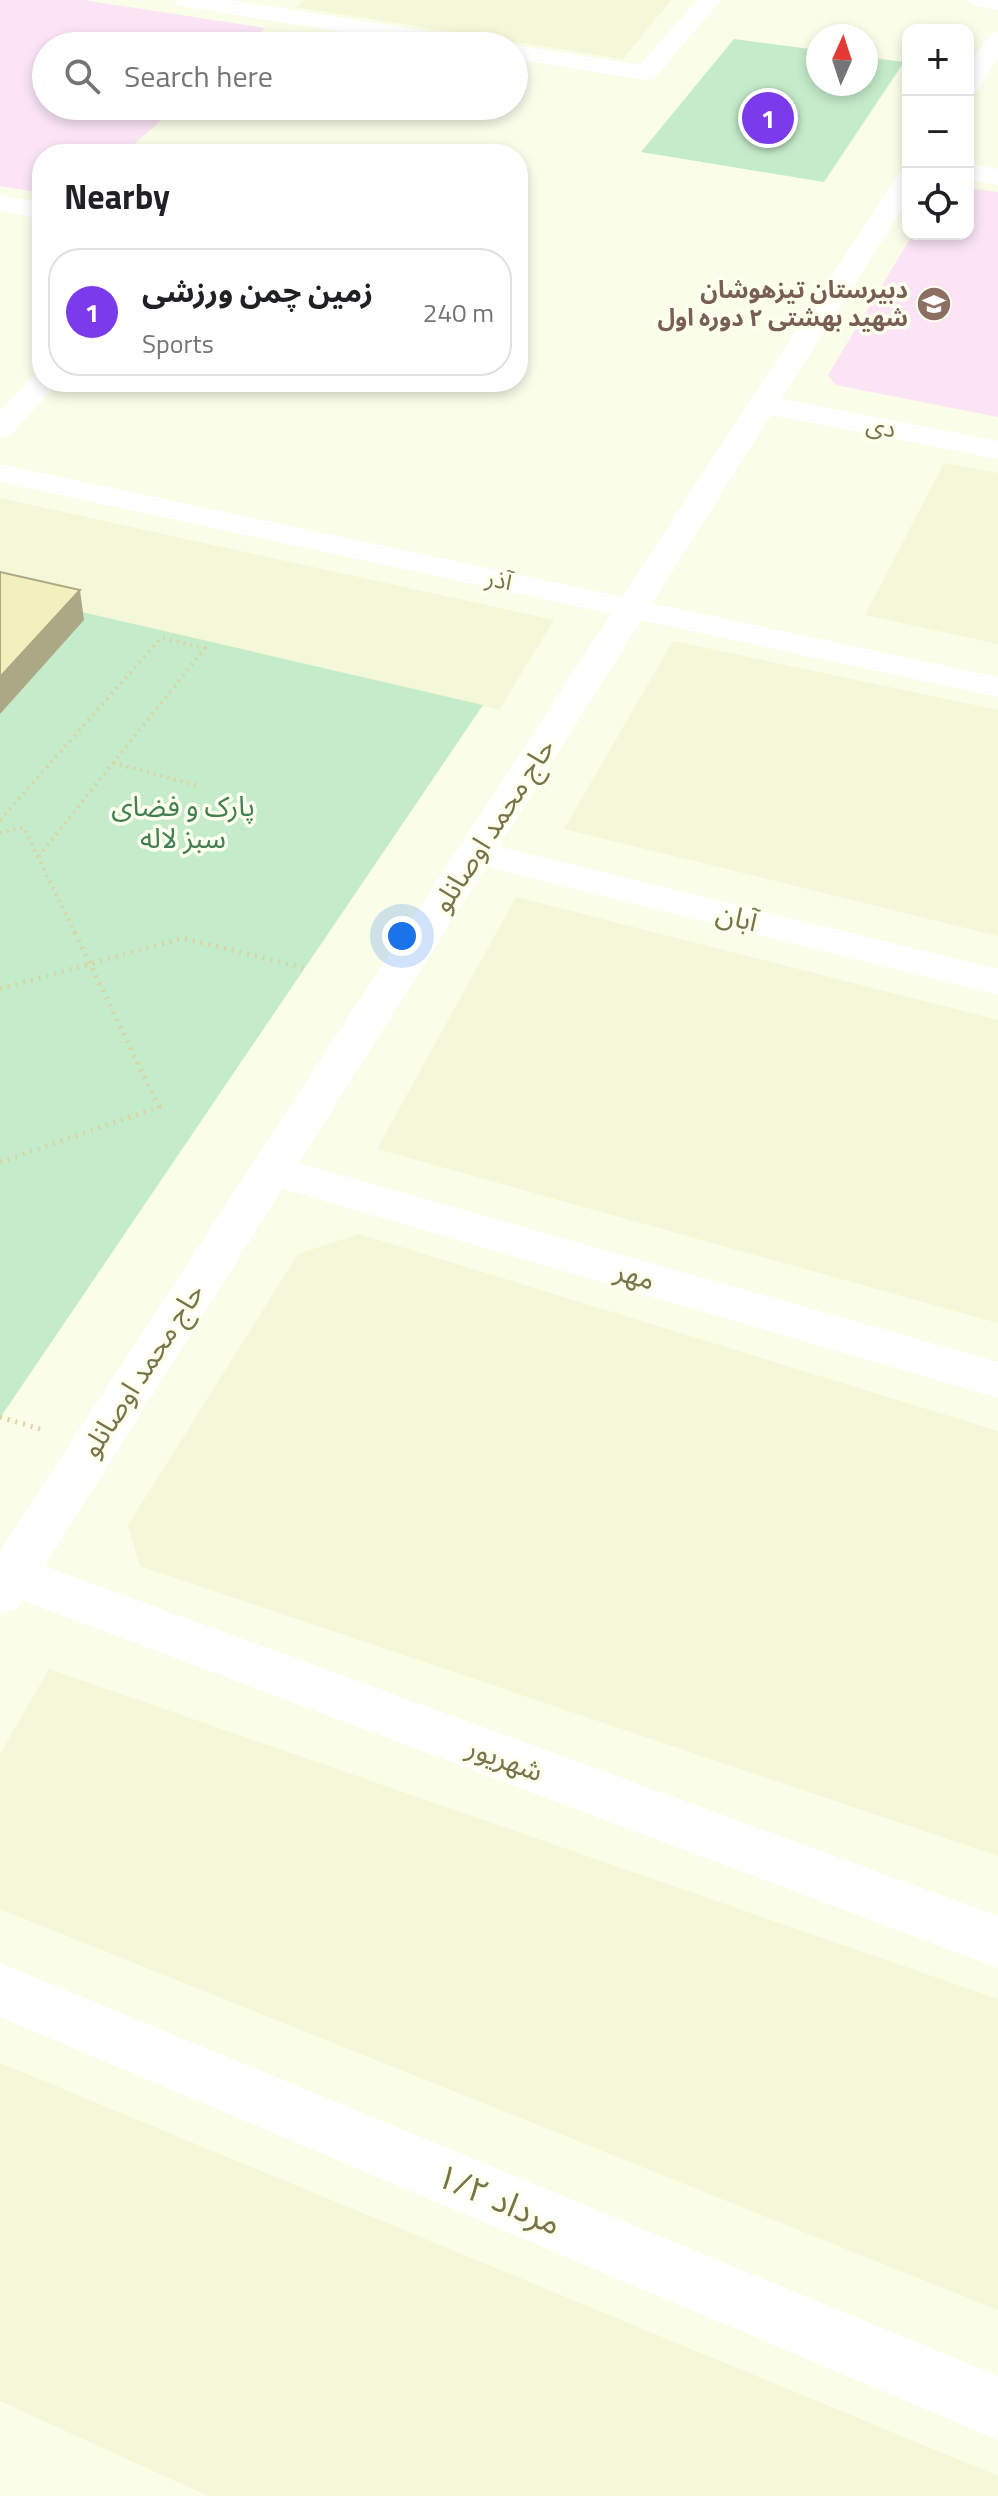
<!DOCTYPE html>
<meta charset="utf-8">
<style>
body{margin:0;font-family:"Titillium Web","Noto Sans Arabic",sans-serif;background:#f6f6f6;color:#202124}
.controls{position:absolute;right:24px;top:24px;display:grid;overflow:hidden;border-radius:16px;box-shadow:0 4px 12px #0003}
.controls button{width:72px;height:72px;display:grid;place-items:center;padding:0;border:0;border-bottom:2px solid #e0e0e0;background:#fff;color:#202124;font:40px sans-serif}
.compass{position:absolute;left:806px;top:24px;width:72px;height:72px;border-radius:50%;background:#fff;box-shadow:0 4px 12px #0003;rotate:3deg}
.you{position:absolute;left:402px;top:936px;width:28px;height:28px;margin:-20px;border:6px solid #fff;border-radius:50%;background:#1a73e8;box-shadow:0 0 0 12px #1a73e833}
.badge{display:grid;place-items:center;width:52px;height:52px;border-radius:50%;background:#7c3aed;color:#fff;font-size:26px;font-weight:700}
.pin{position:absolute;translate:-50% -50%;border:4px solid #fff;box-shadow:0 2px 8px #0006}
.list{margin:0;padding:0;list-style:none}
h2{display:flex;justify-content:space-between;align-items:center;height:104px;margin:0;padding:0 32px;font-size:34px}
h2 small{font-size:26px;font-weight:400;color:#757577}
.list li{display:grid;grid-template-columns:52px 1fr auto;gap:24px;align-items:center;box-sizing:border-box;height:128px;margin:0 16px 16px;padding:0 16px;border:2px solid #e0e0e0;border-radius:32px}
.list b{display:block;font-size:30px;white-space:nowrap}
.list p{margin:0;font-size:26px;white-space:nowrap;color:#757577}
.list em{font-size:26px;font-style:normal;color:#757577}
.icon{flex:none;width:44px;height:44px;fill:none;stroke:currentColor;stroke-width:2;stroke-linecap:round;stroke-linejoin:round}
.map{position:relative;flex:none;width:998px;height:2496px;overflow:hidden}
.search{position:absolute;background:#fff;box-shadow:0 4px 12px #0003;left:32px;top:32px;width:496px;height:88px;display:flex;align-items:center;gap:20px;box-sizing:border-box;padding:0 28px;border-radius:44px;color:#757577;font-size:30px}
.panel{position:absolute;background:#fff;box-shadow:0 4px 12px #0003;left:32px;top:144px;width:496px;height:248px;border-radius:32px}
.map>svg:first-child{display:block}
</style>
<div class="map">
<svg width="998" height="2496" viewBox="0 0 998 2496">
<rect width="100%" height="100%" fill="#fafde8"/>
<g fill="#f5f7d9">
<path d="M 305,0 L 671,0 L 623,59 L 295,7 Z"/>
<path d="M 944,463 L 998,473 L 998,644 L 865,615 Z"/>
<path d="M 0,498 L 554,620 L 499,710 L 0,593 Z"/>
<path d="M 673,641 L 998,710 L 998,936 L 564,829 Z"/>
<path d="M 516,897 L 998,1020 L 998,1323 L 377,1149 Z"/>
<path d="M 359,1234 L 998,1431 L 998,1856 L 140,1566 L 128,1525 L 298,1254 Z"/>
<path d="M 49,1669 L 998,1999 L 998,2310 L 0,1909 L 0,1754 Z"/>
<path d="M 0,2063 L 998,2476 L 998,2496 L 208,2496 L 0,2401 Z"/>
</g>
<g fill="#fae4f6">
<path d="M 0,0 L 83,0 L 265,28 L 245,46 L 46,46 L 46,106 L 177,106 L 123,154 L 42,154 L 42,193 L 0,186 Z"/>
<path d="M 968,188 L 998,192 L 998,417 L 836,385 L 828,375 L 913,234 L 968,234 Z"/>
</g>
<g fill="#c5ecca">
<path d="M 734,39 L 818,50 L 818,84 L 866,84 L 866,57 L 904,62 L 824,182 L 641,152 Z"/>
<path d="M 0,593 L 483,705 L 0,1418 Z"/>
</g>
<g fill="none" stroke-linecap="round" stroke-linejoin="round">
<g stroke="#d9d4a1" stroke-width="4" stroke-dasharray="2 5" stroke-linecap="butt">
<path d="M 113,763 L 196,785"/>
<path d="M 0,820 L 161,638 L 205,648 L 38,857"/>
<path d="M 0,833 L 23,827 L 76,935"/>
</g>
<g stroke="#d9d4a1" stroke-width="5" stroke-dasharray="2 6" stroke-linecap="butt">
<path d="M 0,989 L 183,938 L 304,968"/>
<path d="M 0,1162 L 159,1107 L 75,933"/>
<path d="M 0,1417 L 40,1429"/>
</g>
<g fill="#fff" fill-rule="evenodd">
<path d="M 174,0 L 230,0 L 475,39 L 483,41 L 487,46 L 430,46 L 186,7 L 178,5 Z"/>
<path d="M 697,0 L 721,0 L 655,78 L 646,80 L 514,59 L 514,46 L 509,46 L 514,45 L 640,65 Z"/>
<path d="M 968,0 L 998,0 L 998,10 L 972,5 Z"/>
<path d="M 998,32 L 998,58 L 977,91 L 968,93 L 968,67 L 990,34 Z"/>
<path d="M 968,164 L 998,169 L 998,185 L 968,180 Z"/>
<path d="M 908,171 L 908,200 L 778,404 L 774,410 L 763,413 L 752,410 L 748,404 L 895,179 L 899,173 Z"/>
<path d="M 0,464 L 998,677 L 998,697 L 0,482 Z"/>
<path d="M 476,841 L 998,969 L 998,995 L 463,861 L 457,853 L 463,845 Z"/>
<path d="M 271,1155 L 998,1362 L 998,1398 L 256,1181 L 250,1170 L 256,1159 Z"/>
<path d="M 11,1554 L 998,1916 L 998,1968 L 0,1592 L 0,1558 Z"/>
<path d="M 0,1963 L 998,2376 L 998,2440 L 0,2017 Z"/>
</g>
<g fill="#fff" fill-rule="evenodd">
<path d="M 0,195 L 42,203 L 42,219 L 0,211 Z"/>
<path d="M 42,373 L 42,382 L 58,382 L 11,435 L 0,438 L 0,411 L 33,376 Z"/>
<path d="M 763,395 L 998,441 L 998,459 L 771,415 L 18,1608 L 0,1614 L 0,1551 L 748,404 L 752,398 Z"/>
</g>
</g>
<path fill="#aba885" d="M 80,590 L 84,620 L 0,714 L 0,677 Z"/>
<path fill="#f4f0be" stroke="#aba885" stroke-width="2" d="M 0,572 L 80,590 L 0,677 Z"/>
<defs>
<g id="school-disc" transform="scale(1.8)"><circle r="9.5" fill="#8d6e63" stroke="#fdffef"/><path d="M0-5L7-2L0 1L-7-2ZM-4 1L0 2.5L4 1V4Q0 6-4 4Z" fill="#fff"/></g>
</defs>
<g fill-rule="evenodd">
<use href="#school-disc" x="934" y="304"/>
</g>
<g text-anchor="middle" stroke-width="7" stroke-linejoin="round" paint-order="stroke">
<g font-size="24" font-weight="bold" fill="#785e54" stroke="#fdffef" text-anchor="end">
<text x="908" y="298">دبیرستان تیزهوشان<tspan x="908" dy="28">شهید بهشتی ۲ دوره اول</tspan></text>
</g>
<g font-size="24" fill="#79734a" stroke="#fdffef">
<text transform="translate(881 427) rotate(11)" y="8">دی</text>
<text transform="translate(499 580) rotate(12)" y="8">آذر</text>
</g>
<g font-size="28" fill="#427f50" stroke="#fdffef">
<text x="183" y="816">پارک و فضای<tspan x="183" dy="32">سبز لاله</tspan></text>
</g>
<g font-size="28" fill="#79734a" stroke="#fdffef">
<text transform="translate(493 825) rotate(-57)" y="10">حاج محمد اوصانلو</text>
<text transform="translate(737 917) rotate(14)" y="10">آبان</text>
<text transform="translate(635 1275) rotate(16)" y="10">مهر</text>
<text transform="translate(142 1370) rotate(-57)" y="10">حاج محمد اوصانلو</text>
<text transform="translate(505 1759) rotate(20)" y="10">شهریور</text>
</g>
<g font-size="34" fill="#79734a" stroke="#fdffef">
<text transform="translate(499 2199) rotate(23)" y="12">مرداد ۱/۲</text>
</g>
</g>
</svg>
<div class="controls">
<button>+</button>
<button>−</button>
<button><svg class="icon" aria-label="locate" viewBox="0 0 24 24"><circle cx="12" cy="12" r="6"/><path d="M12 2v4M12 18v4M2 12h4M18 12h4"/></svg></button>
</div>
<svg class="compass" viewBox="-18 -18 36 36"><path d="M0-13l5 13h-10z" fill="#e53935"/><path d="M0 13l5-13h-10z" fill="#757577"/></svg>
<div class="you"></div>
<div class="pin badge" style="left:768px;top:118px">1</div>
<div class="search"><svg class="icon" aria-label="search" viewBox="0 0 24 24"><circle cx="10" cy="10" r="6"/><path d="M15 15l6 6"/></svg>Search here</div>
<section class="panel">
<h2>Nearby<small></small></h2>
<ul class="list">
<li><span class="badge">1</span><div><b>زمین چمن ورزشی</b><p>Sports</p></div><em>240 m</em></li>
</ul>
</section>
</div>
